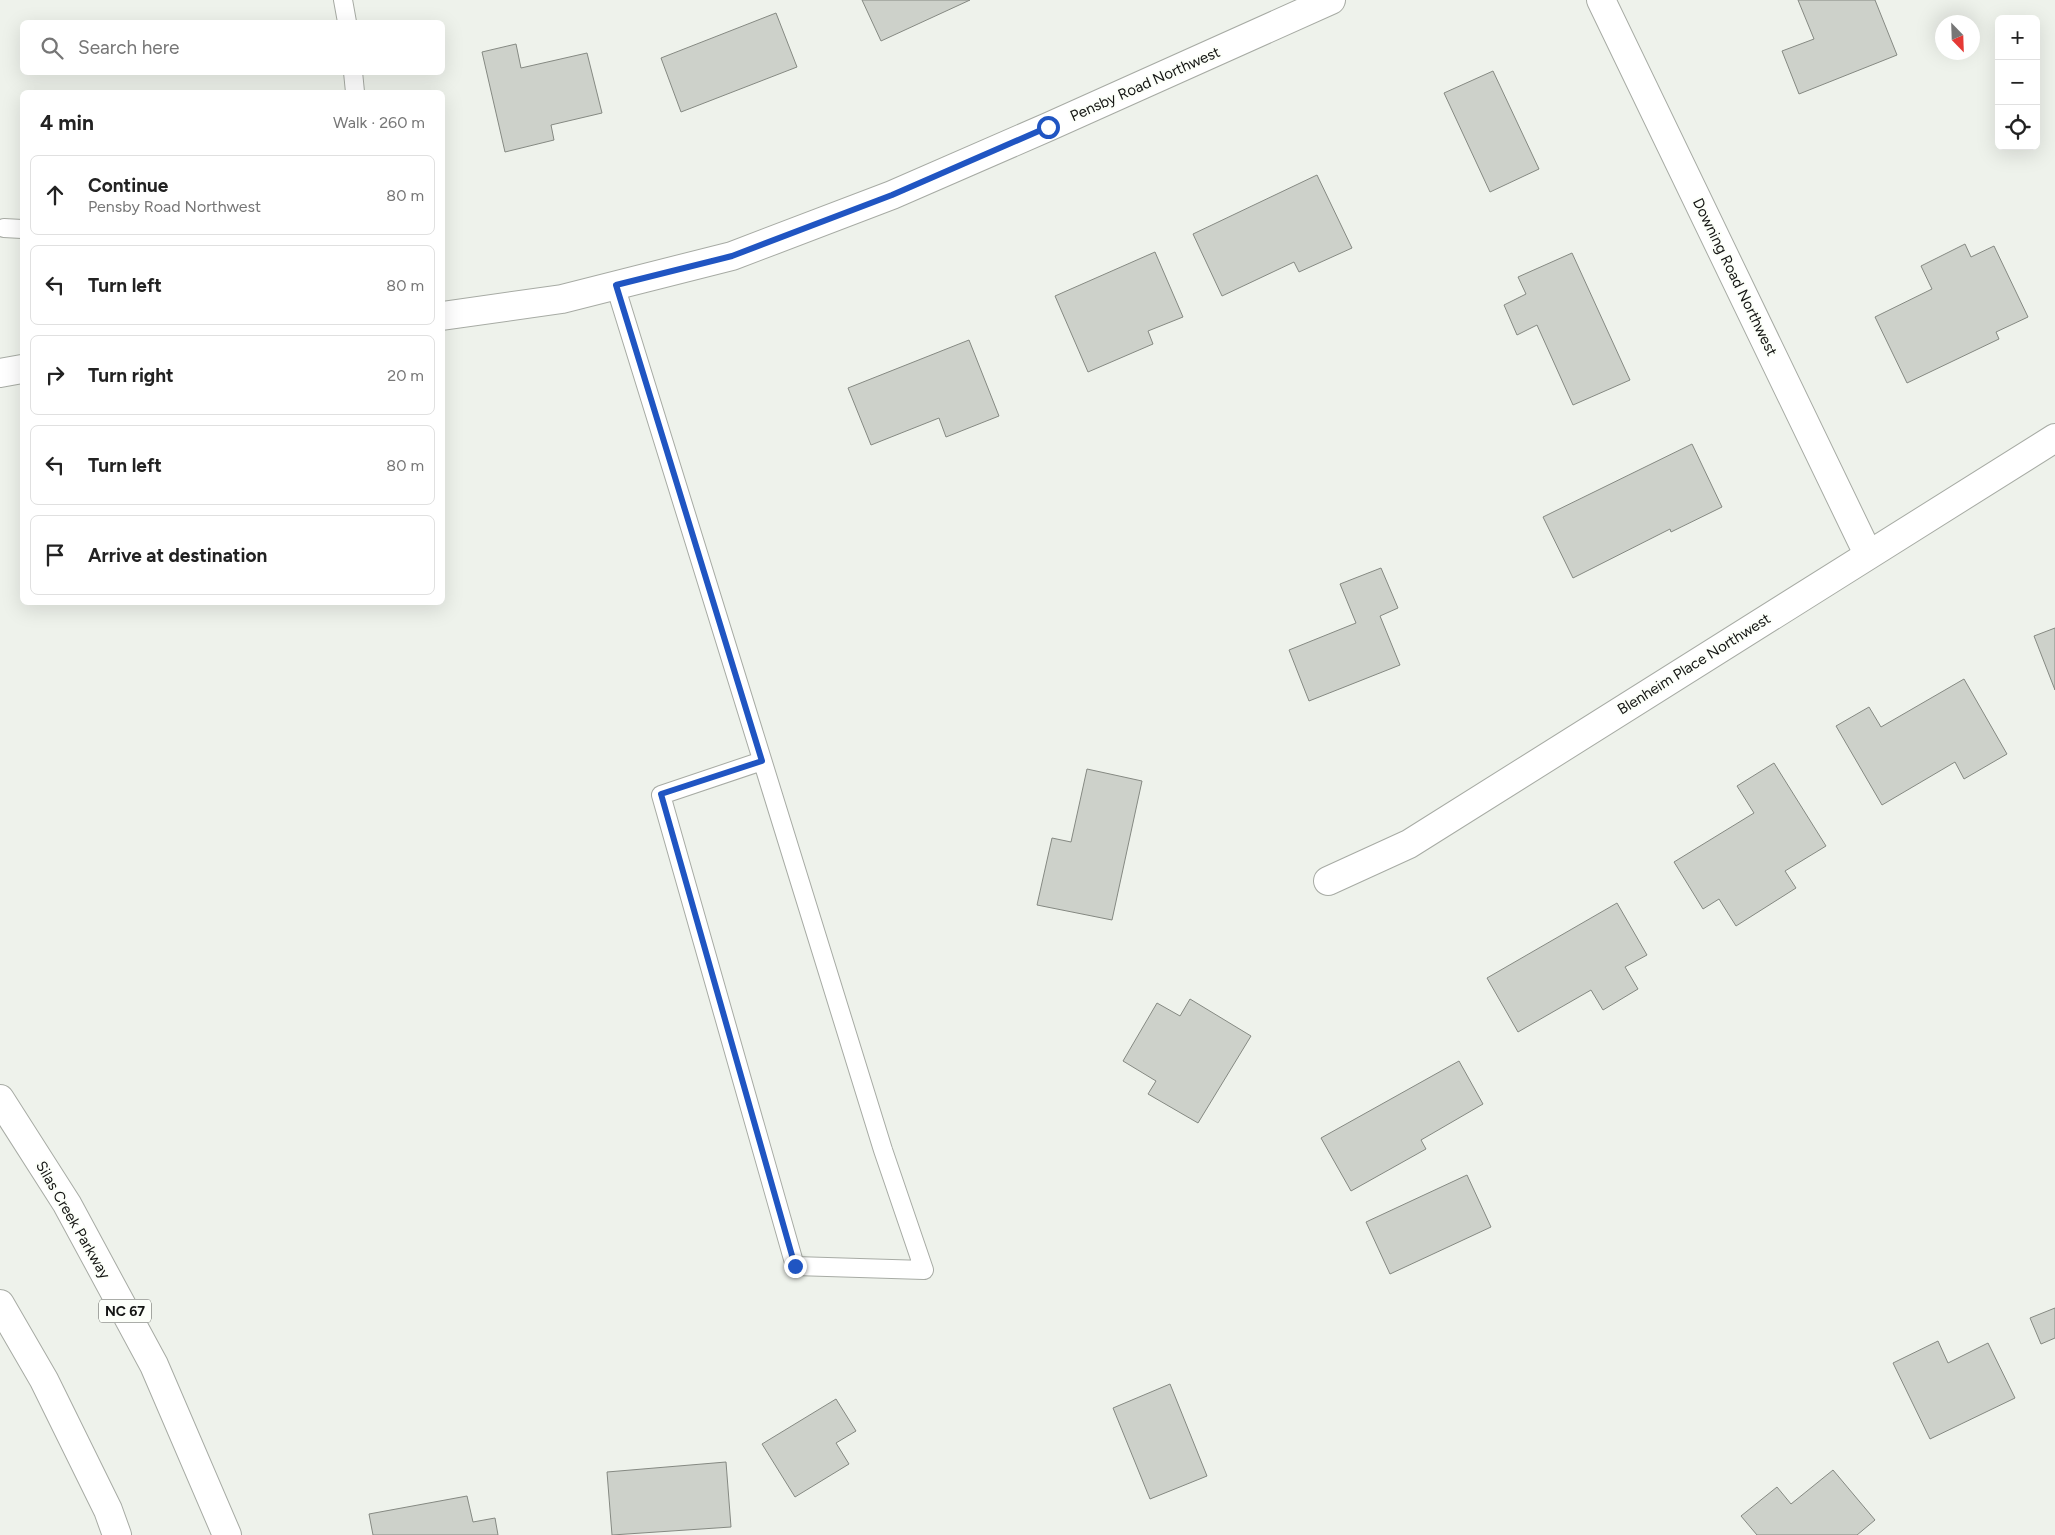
<!DOCTYPE html>
<meta charset="utf-8">
<style>
body{margin:0;font-family:Figtree,sans-serif;background:#f6f6f6;color:#222}
.controls{position:absolute;right:15px;top:15px;display:grid;overflow:hidden;border-radius:8px;box-shadow:0 5px 20px #0002}
.controls button{width:45px;height:45px;display:grid;place-items:center;padding:0;border:0;border-bottom:1px solid #e0e0e0;background:#fff;color:#222;font:25px sans-serif}
.compass{position:absolute;left:1935px;top:15px;width:45px;height:45px;border-radius:50%;background:#fff;box-shadow:0 5px 20px #0002;rotate:157deg}
.stop{position:absolute;width:15px;height:15px;margin:-11px;border:4px solid #2055c2;border-radius:50%;background:#fff}
.stop.end{background:#2055c2;border-color:#fff;box-shadow:0 1px 5px #0008}
.list{margin:0;padding:0;list-style:none}
h2{display:flex;justify-content:space-between;align-items:center;height:65px;margin:0;padding:0 20px;font-size:21px}
h2 small{font-size:16px;font-weight:400;color:#767676}
.list li{display:grid;grid-template-columns:32px 1fr auto;gap:15px;align-items:center;box-sizing:border-box;height:80px;margin:0 10px 10px;padding:0 10px;border:1px solid #e0e0e0;border-radius:8px}
.list b{display:block;font-size:19px;white-space:nowrap}
.list p{margin:0;font-size:16px;white-space:nowrap;color:#767676}
.list em{font-size:16px;font-style:normal;color:#767676}
.icon{flex:none;width:28px;height:28px;fill:none;stroke:currentColor;stroke-width:2;stroke-linecap:round;stroke-linejoin:round}
.map{position:relative;flex:none;width:2055px;height:1535px;overflow:hidden}
.search{position:absolute;background:#fff;box-shadow:0 5px 20px #0002;left:20px;top:20px;width:425px;height:55px;display:flex;align-items:center;gap:12px;box-sizing:border-box;padding:0 18px;border-radius:8px;color:#767676;font-size:19px}
.panel{position:absolute;background:#fff;box-shadow:0 5px 20px #0002;left:20px;top:90px;width:425px;height:515px;border-radius:8px}
.map>svg:first-child{display:block}
</style>
<div class="map">
<svg width="2055" height="1535" viewBox="0 0 2055 1535">
<rect width="100%" height="100%" fill="#eef2eb"/>
<g fill="#cdd1ca" stroke="#858982">
<path d="M 862,0 L 970,0 L 881,41 Z"/>
<path d="M 1798,0 L 1875,0 L 1897,55 L 1799,94 L 1782,51 L 1814,39 Z"/>
<path d="M 776,13 L 797,67 L 681,112 L 661,58 Z"/>
<path d="M 516,44 L 521,68 L 587,53 L 602,113 L 551,125 L 554,140 L 505,152 L 482,52 Z"/>
<path d="M 1493,71 L 1539,169 L 1490,192 L 1444,93 Z"/>
<path d="M 1317,175 L 1352,248 L 1299,272 L 1294,262 L 1222,296 L 1193,234 Z"/>
<path d="M 1965,244 L 1971,257 L 1994,246 L 2028,317 L 1996,332 L 1999,339 L 1907,383 L 1875,317 L 1932,289 L 1921,266 Z"/>
<path d="M 1155,252 L 1183,317 L 1148,331 L 1153,344 L 1088,372 L 1055,296 Z"/>
<path d="M 1572,253 L 1630,380 L 1573,405 L 1537,325 L 1517,335 L 1504,305 L 1526,294 L 1518,277 Z"/>
<path d="M 969,340 L 999,416 L 946,437 L 939,418 L 871,445 L 848,388 Z"/>
<path d="M 1692,444 L 1722,507 L 1671,532 L 1670,529 L 1573,578 L 1543,517 Z"/>
<path d="M 1381,568 L 1398,608 L 1380,616 L 1400,665 L 1309,701 L 1289,650 L 1356,623 L 1340,584 Z"/>
<path d="M 2055,628 L 2055,690 L 2034,636 Z"/>
<path d="M 1964,679 L 2007,754 L 1964,779 L 1955,762 L 1882,805 L 1836,726 L 1869,707 L 1881,727 Z"/>
<path d="M 1774,763 L 1826,846 L 1785,871 L 1796,888 L 1736,926 L 1719,899 L 1703,909 L 1674,862 L 1754,813 L 1737,786 Z"/>
<path d="M 1087,769 L 1142,781 L 1112,920 L 1037,905 L 1052,838 L 1071,842 Z"/>
<path d="M 1617,903 L 1647,955 L 1625,967 L 1638,989 L 1603,1010 L 1591,990 L 1518,1032 L 1487,978 Z"/>
<path d="M 1190,999 L 1251,1036 L 1198,1123 L 1148,1094 L 1156,1081 L 1123,1061 L 1157,1003 L 1180,1016 Z"/>
<path d="M 1459,1061 L 1483,1104 L 1421,1140 L 1426,1149 L 1351,1191 L 1321,1138 Z"/>
<path d="M 1467,1175 L 1491,1227 L 1390,1274 L 1366,1222 Z"/>
<path d="M 2055,1308 L 2055,1338 L 2041,1344 L 2030,1318 Z"/>
<path d="M 1938,1341 L 1948,1363 L 1988,1343 L 2015,1398 L 1930,1439 L 1893,1363 Z"/>
<path d="M 1170,1384 L 1207,1476 L 1150,1499 L 1113,1408 Z"/>
<path d="M 836,1399 L 856,1431 L 836,1443 L 849,1464 L 795,1497 L 762,1444 Z"/>
<path d="M 726,1462 L 731,1527 L 612,1535 L 607,1472 Z"/>
<path d="M 1833,1470 L 1875,1520 L 1857,1535 L 1757,1535 L 1741,1516 L 1777,1487 L 1791,1504 Z"/>
<path d="M 467,1496 L 473,1522 L 495,1518 L 498,1535 L 373,1535 L 369,1514 Z"/>
</g>
<g fill="none" stroke-linecap="round" stroke-linejoin="round">
<g stroke="#a7aba4" stroke-width="20">
<g id="lane">
<path d="M 343,0 L 347,22"/>
<path d="M 353,72 L 355,92"/>
<path d="M 4,228 L 22,229"/>
<path d="M 615,285 L 883,1150 L 924,1270 L 795,1266 L 661,795 L 762,761"/>
</g>
</g>
<g stroke="#a7aba4" stroke-width="30">
<g id="street">
<path d="M 1601,0 L 1868,554"/>
<path d="M 442,316 L 562,299 L 732,256 L 892,195 L 1048,127 L 1331,0"/>
<path d="M 0,373 L 22,369"/>
<path d="M 1328,881 L 1409,844 L 2055,438"/>
</g>
</g>
<g stroke="#a7aba4" stroke-width="30">
<g id="primary">
<path d="M 0,1099 L 67,1204 L 154,1365 L 227,1535"/>
<path d="M 0,1304 L 44,1380 L 108,1510 L 117,1535"/>
</g>
</g>
<use href="#lane" stroke="#fff" stroke-width="18"/>
<use href="#street" stroke="#fff" stroke-width="28"/>
<use href="#primary" stroke="#fff" stroke-width="28"/>
</g>
<g fill="none" stroke-linecap="round" stroke-linejoin="round">
<path stroke="#2055c2" stroke-width="6" d="M 795,1266 L 661,794 L 762,761 L 616,285 L 732,256 L 892,195 L 1048,127"/>
</g>
<g text-anchor="middle" stroke-width="4" stroke-linejoin="round" paint-order="stroke">
<rect fill="#fcfff9" stroke="#5a5b58" stroke-width="1" x="99" y="1299.5" width="52" height="23" rx="4"/>
<g font-size="14" font-weight="bold" fill="#141513">
<text x="125" y="1316">NC 67</text>
</g>
<g font-size="15" fill="#141513" stroke="#fcfff9">
<text transform="translate(1145 84) rotate(-24)" y="5">Pensby Road Northwest</text>
<text transform="translate(1735 277) rotate(64)" y="5">Downing Road Northwest</text>
<text transform="translate(1694 664) rotate(-32)" y="5">Blenheim Place Northwest</text>
<text transform="translate(73 1220) rotate(60)" y="5">Silas Creek Parkway</text>
</g>
</g>
</svg>
<div class="controls">
<button>+</button>
<button>−</button>
<button><svg class="icon" aria-label="locate" viewBox="0 0 24 24"><circle cx="12" cy="12" r="6"/><path d="M12 2v4M12 18v4M2 12h4M18 12h4"/></svg></button>
</div>
<svg class="compass" viewBox="-18 -18 36 36"><path d="M0-13l5 13h-10z" fill="#e53935"/><path d="M0 13l5-13h-10z" fill="#767676"/></svg>
<div class="stop" style="left:1048px;top:127px"></div>
<div class="stop end" style="left:795px;top:1266px"></div>
<div class="search"><svg class="icon" aria-label="search" viewBox="0 0 24 24"><circle cx="10" cy="10" r="6"/><path d="M15 15l6 6"/></svg>Search here</div>
<section class="panel">
<h2>4 min<small>Walk · 260 m</small></h2>
<ul class="list">
<li><svg class="icon" aria-label="ahead" viewBox="0 0 24 24"><path d="M12 20V5M6 11l6-6 6 6"/></svg><div><b>Continue</b><p>Pensby Road Northwest</p></div><em>80 m</em></li>
<li><svg class="icon" aria-label="left" viewBox="0 0 24 24"><path d="M17 20v-9H6M10 6l-5 5 5 5"/></svg><div><b>Turn left</b></div><em>80 m</em></li>
<li><svg class="icon" aria-label="right" viewBox="0 0 24 24"><path d="M7 20v-9h11M14 6l5 5-5 5"/></svg><div><b>Turn right</b></div><em>20 m</em></li>
<li><svg class="icon" aria-label="left" viewBox="0 0 24 24"><path d="M17 20v-9H6M10 6l-5 5 5 5"/></svg><div><b>Turn left</b></div><em>80 m</em></li>
<li><svg class="icon" aria-label="arrive" viewBox="0 0 24 24"><path d="M6 21V4h12l-3 4 3 4H6"/></svg><div><b>Arrive at destination</b></div></li>
</ul>
</section>
</div>
